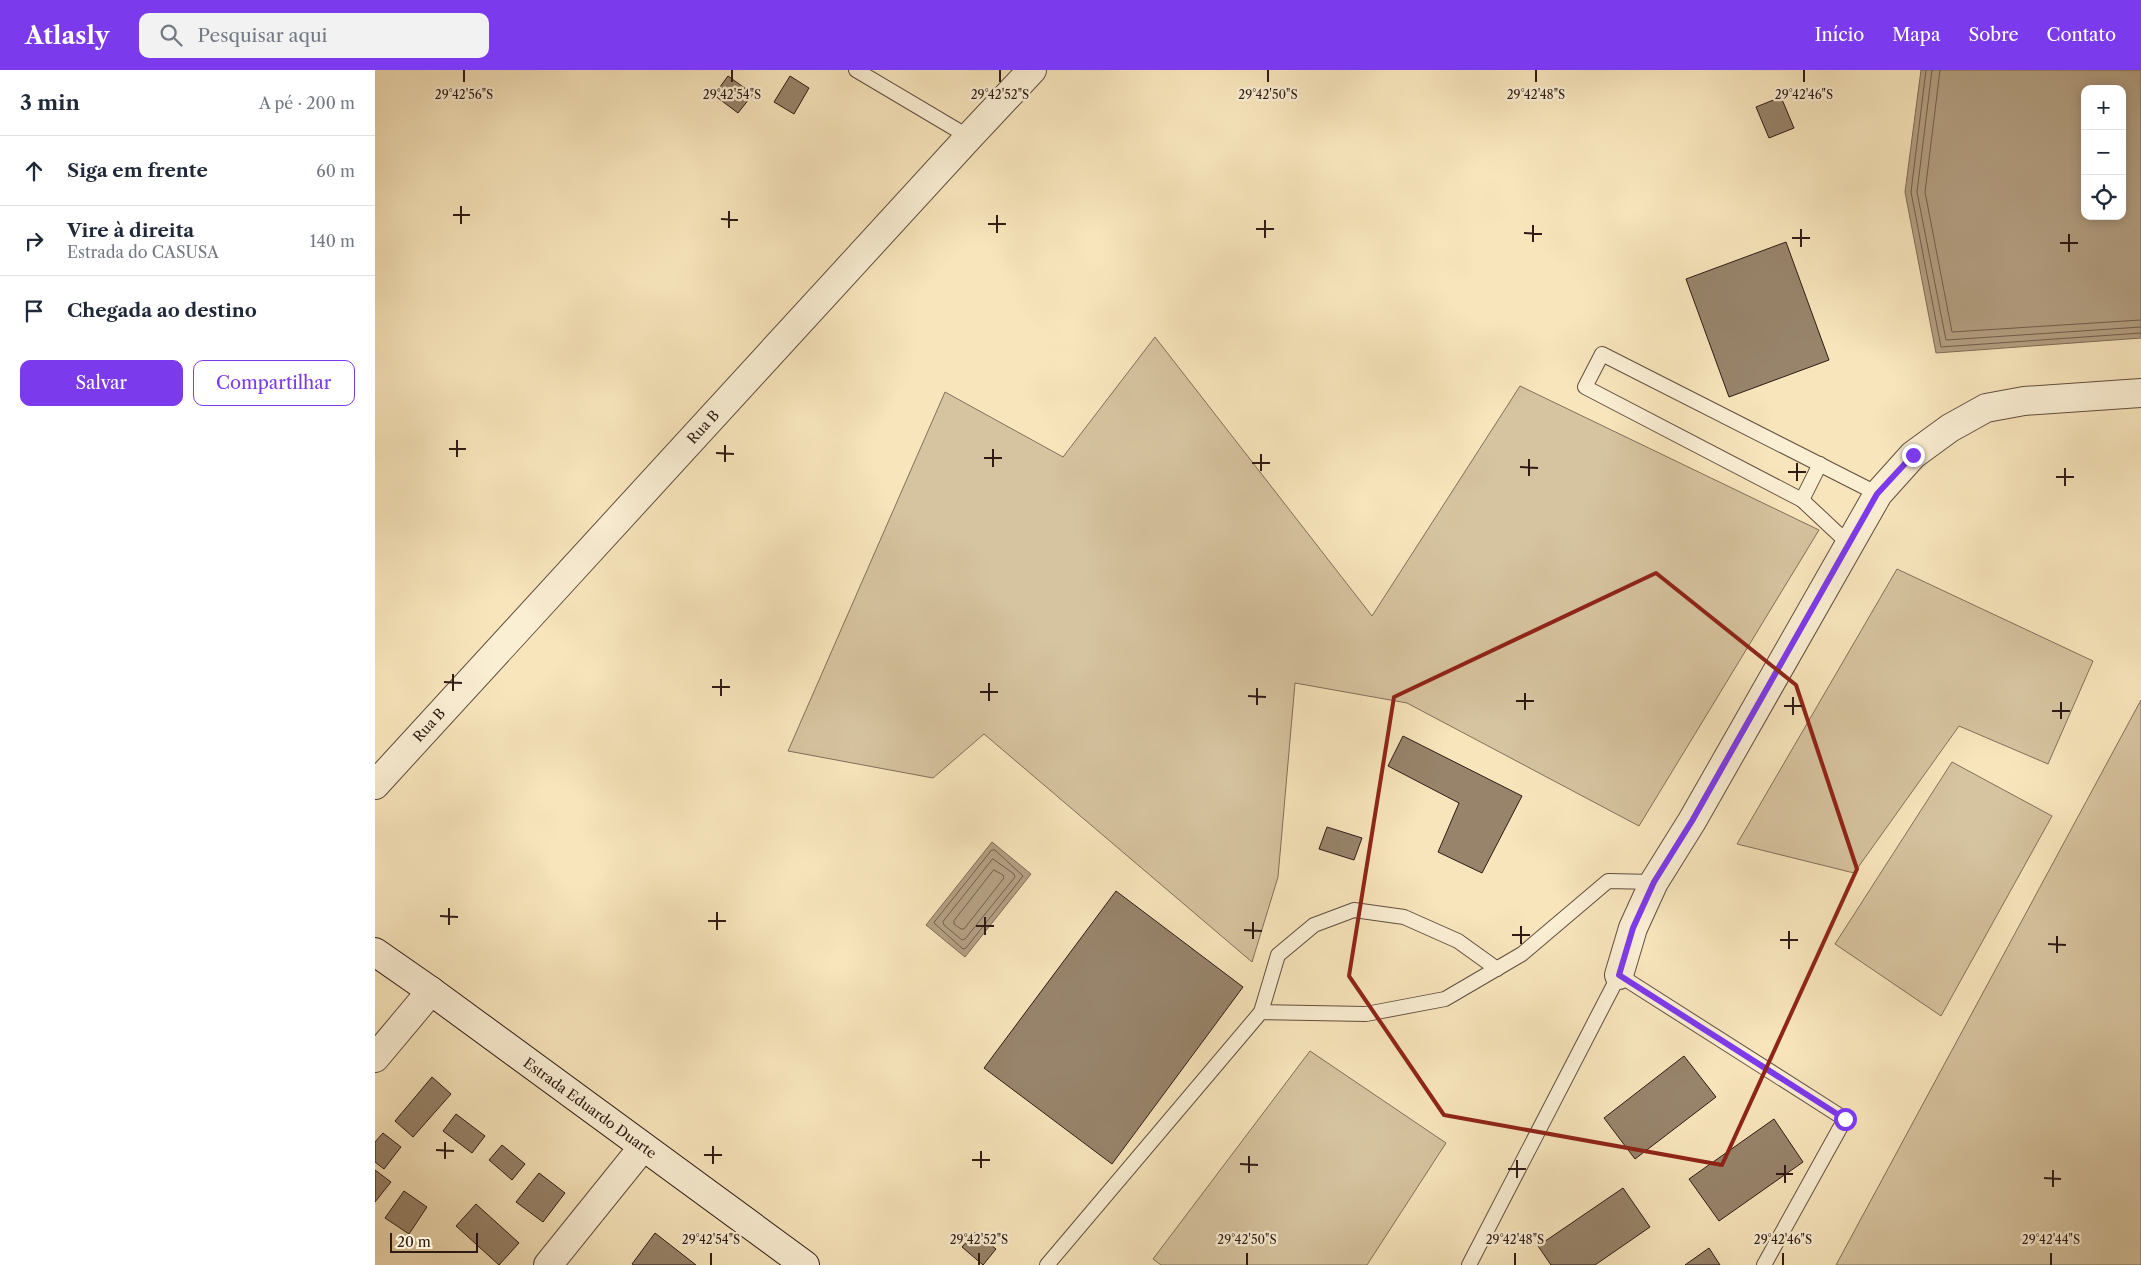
<!DOCTYPE html>
<html lang="pt">
<meta charset="utf-8">
<style>
body{margin:0;font-family:"Libre Caslon Text",serif;background:#f2f2f3;color:#1f2937}
.controls{position:absolute;right:15px;top:15px;display:grid;overflow:hidden;border-radius:10px;box-shadow:0 2px 12px #0003}
.controls button{width:45px;height:45px;display:grid;place-items:center;padding:0;border:0;border-bottom:1px solid #e0e1e3;background:#fff;color:#1f2937;font:25px sans-serif}
.scale{position:absolute;left:15px;bottom:12px;width:88px;box-sizing:border-box;padding-left:5px;border:2px solid #2f1b14;border-top:0;font-size:14px;line-height:18px;white-space:nowrap;color:#2f1b14;-webkit-text-stroke:4px #faeed3;paint-order:stroke}
.stop{position:absolute;width:15px;height:15px;margin:-11px;border:4px solid #7c3aed;border-radius:50%;background:#fff}
.stop.end{background:#7c3aed;border-color:#fff;box-shadow:0 1px 5px #0008}
.list{margin:0;padding:0;list-style:none}
h2{display:flex;justify-content:space-between;align-items:center;height:65px;margin:0;padding:0 20px;font-size:21px}
h2 small{font-size:16px;font-weight:400;color:#747a83}
.list li{display:grid;grid-template-columns:32px 1fr auto;gap:15px;align-items:center;box-sizing:border-box;height:70px;padding:0 20px;border-top:1px solid #e0e1e3}
.list b{display:block;font-size:19px;white-space:nowrap}
.list p{margin:0;font-size:16px;white-space:nowrap;color:#747a83}
.list em{font-size:16px;font-style:normal;color:#747a83}
.actions{display:flex;gap:10px;padding:15px 20px}
.actions a{flex:1;padding:11px 0;border:1px solid #7c3aed;border-radius:10px;text-align:center;font-size:18px;color:#7c3aed}
.actions .main{background:#7c3aed;color:#fff}
.icon{flex:none;width:28px;height:28px;fill:none;stroke:currentColor;stroke-width:2;stroke-linecap:round;stroke-linejoin:round}
.map{position:relative;flex:none;width:1766px;height:1195px;overflow:hidden}
header{display:flex;align-items:center;gap:30px;box-sizing:border-box;height:70px;padding:0 25px;background:#7c3aed;color:#fff}
header strong{font-size:24px}
nav{display:flex;gap:28px;margin-inline-start:auto;font-size:18px}
.search{width:350px;height:45px;background:#f2f2f3;display:flex;align-items:center;gap:12px;box-sizing:border-box;padding:0 18px;border-radius:10px;color:#747a83;font-size:19px}
main{display:flex}
aside{flex:1;background:#fff}
.map>svg:first-child{display:block}
</style>
<header>
<strong>Atlasly</strong>
<div class="search"><svg class="icon" aria-label="search" viewBox="0 0 24 24"><circle cx="10" cy="10" r="6"/><path d="M15 15l6 6"/></svg>Pesquisar aqui</div>
<nav><a>Início</a><a>Mapa</a><a>Sobre</a><a>Contato</a></nav>
</header>
<main>
<aside>
<h2>3 min<small>A pé · 200 m</small></h2>
<ul class="list">
<li><svg class="icon" aria-label="ahead" viewBox="0 0 24 24"><path d="M12 20V5M6 11l6-6 6 6"/></svg><div><b>Siga em frente</b></div><em>60 m</em></li>
<li><svg class="icon" aria-label="right" viewBox="0 0 24 24"><path d="M7 20v-9h11M14 6l5 5-5 5"/></svg><div><b>Vire à direita</b><p>Estrada do CASUSA</p></div><em>140 m</em></li>
<li><svg class="icon" aria-label="arrive" viewBox="0 0 24 24"><path d="M6 21V4h12l-3 4 3 4H6"/></svg><div><b>Chegada ao destino</b></div></li>
</ul>
<div class="actions"><a class="main">Salvar</a><a>Compartilhar</a></div>
</aside>
<div class="map">
<svg width="1766" height="1195" viewBox="0 0 1766 1195">
<rect width="100%" height="100%" fill="#f8e5bc"/>
<filter id="stains"><feTurbulence type="fractalNoise" baseFrequency=".004" numOctaves="4"/><feColorMatrix values="0 0 0 0 .2 0 0 0 0 .09 0 0 0 0 .02 0 0 0 .5 -.17"/></filter>
<radialGradient id="worn" r=".72"><stop offset=".6" stop-color="#630" stop-opacity="0"/><stop offset="1" stop-color="#630" stop-opacity=".3"/></radialGradient>
<g fill="#d6c39f" stroke="#826f5a">
<path d="M 780,267 L 997,546 L 1145,316 L 1444,460 L 1264,756 L 1032,633 L 920,613 L 903,807 L 877,892 L 609,664 L 558,708 L 413,681 L 570,322 L 688,387 Z"/>
<path d="M 1522,499 L 1718,591 L 1673,694 L 1584,656 L 1479,803 L 1362,774 Z"/>
<path d="M 1766,630 L 1766,1195 L 1461,1195 Z"/>
<path d="M 1577,692 L 1677,746 L 1566,946 L 1460,874 Z"/>
<path d="M 935,981 L 1071,1073 L 992,1195 L 786,1195 L 778,1189 Z"/>
</g>
<g fill="#b4a083" stroke="#7f6b57" fill-rule="evenodd">
<path d="M 1546,0 L 1766,0 L 1766,268 L 1561,283 L 1530,122 ZM 1710,19 L 1747,19 L 1747,146 L 1710,146 Z"/>
<path d="M 617,772 L 656,804 L 590,887 L 551,855 Z"/>
</g>
<g fill="none" stroke-linecap="round" stroke-linejoin="round">
<g stroke="#725e4c" stroke-width="1">
<path d="M 1551,0 L 1536,122 L 1566,277 L 1766,263"/>
<path d="M 1557,0 L 1542,122 L 1571,270 L 1766,257"/>
<path d="M 1565,0 L 1550,122 L 1577,262 L 1766,250"/>
<path d="M 617,780 L 620,780 L 648,806 L 591,878 L 588,879 L 559,853 Z"/>
<path d="M 618,789 L 639,804 L 640,807 L 590,869 L 587,870 L 569,855 L 568,852 Z"/>
<path d="M 619,800 L 628,805 L 629,808 L 589,859 L 586,859 L 579,854 L 579,851 Z"/>
</g>
</g>
<g fill="#98846b" stroke="#2f1b14">
<path d="M 353,6 L 378,24 L 363,43 L 339,25 Z"/>
<path d="M 415,6 L 434,18 L 419,44 L 399,32 Z"/>
<path d="M 1406,27 L 1419,58 L 1394,68 L 1381,37 Z"/>
<path d="M 1411,172 L 1454,290 L 1354,327 L 1311,209 Z"/>
<path d="M 1028,666 L 1147,726 L 1107,803 L 1063,782 L 1084,733 L 1013,696 Z"/>
<path d="M 952,757 L 987,768 L 979,790 L 944,779 Z"/>
<path d="M 741,821 L 868,917 L 737,1094 L 609,998 Z"/>
<path d="M 1309,986 L 1341,1027 L 1260,1089 L 1229,1048 Z"/>
<path d="M 57,1007 L 76,1024 L 38,1067 L 20,1051 Z"/>
<path d="M 81,1044 L 110,1066 L 97,1083 L 68,1061 Z"/>
<path d="M 1399,1049 L 1428,1092 L 1344,1151 L 1314,1109 Z"/>
<path d="M 8,1063 L 26,1077 L 9,1099 L 0,1092 L 0,1072 Z"/>
<path d="M 127,1075 L 150,1094 L 137,1110 L 114,1090 Z"/>
<path d="M 0,1100 L 16,1112 L 0,1132 Z"/>
<path d="M 164,1103 L 190,1123 L 168,1152 L 141,1132 Z"/>
<path d="M 1248,1118 L 1275,1157 L 1220,1195 L 1176,1195 L 1163,1176 Z"/>
<path d="M 29,1121 L 52,1137 L 34,1164 L 10,1148 Z"/>
<path d="M 101,1134 L 144,1173 L 124,1195 L 81,1156 Z"/>
<path d="M 600,1162 L 621,1179 L 608,1195 L 587,1177 Z"/>
<path d="M 280,1163 L 321,1195 L 259,1195 L 257,1194 Z"/>
<path d="M 1334,1178 L 1345,1195 L 1310,1195 Z"/>
</g>
<g fill="none" stroke-linecap="round" stroke-linejoin="round">
<g stroke="#614e3e" stroke-width="16">
<g id="lane">
<path d="M 481,0 L 594,67"/>
<path d="M 1427,430 L 1445,394"/>
<path d="M 1474,474 L 1427,430 L 1210,317 L 1227,284 L 1503,424"/>
<path d="M 886,942 L 903,885 L 939,855 L 979,840 L 1029,847 L 1083,871 L 1122,899"/>
<path d="M 672,1195 L 886,942 L 991,944 L 1070,929 L 1147,884 L 1233,811 L 1279,812"/>
<path d="M 1094,1195 L 1244,905 L 1470,1049 L 1389,1195"/>
</g>
</g>
<g stroke="#614e3e" stroke-width="30">
<g id="street">
<path d="M 0,715 L 594,67 L 657,0"/>
<path d="M 1244,905 L 1258,858 L 1279,812 L 1317,751 L 1503,424 L 1538,385 L 1575,358 L 1611,338 L 1649,331 L 1766,323"/>
<path d="M 0,988 L 56,921"/>
<path d="M 173,1195 L 268,1077"/>
</g>
</g>
<g stroke="#2f1b14" stroke-width="30">
<path id="secondary" d="M 0,882 L 56,921 L 430,1195"/>
</g>
<use href="#lane" stroke="#faeed3" stroke-width="14"/>
<use href="#street" stroke="#faeed3" stroke-width="28"/>
<use href="#secondary" stroke="#faeed3" stroke-width="28"/>
</g>
<g fill="none" stroke-linecap="round" stroke-linejoin="round">
<path stroke="#7c3aed" stroke-width="6" d="M 1470,1049 L 1244,905 L 1258,858 L 1279,812 L 1317,751 L 1502,424 L 1538,385"/>
</g>
<path fill="none" stroke="#8f2418" stroke-width="4" stroke-linejoin="round" d="M 1281,503 L 1421,615 L 1482,799 L 1347,1095 L 1069,1045 L 974,906 L 1019,627 Z"/>
<path fill="none" stroke="#2f1b14" stroke-width="2" d="M 89,12 L 89,0M 357,12 L 357,0M 625,12 L 625,0M 893,12 L 893,0M 1161,12 L 1161,0M 1429,12 L 1429,0M 78,145 L 95,145M 346,149 L 363,150M 86,154 L 86,136M 613,154 L 631,154M 354,158 L 354,141M 881,159 L 899,159M 622,163 L 622,145M 1149,163 L 1167,164M 890,168 L 890,150M 1417,168 L 1435,168M 1158,172 L 1158,155M 1685,173 L 1703,173M 1426,177 L 1426,159M 1694,182 L 1694,164M 74,379 L 91,379M 341,383 L 359,384M 82,387 L 82,370M 609,388 L 627,388M 350,392 L 350,375M 877,393 L 895,393M 618,397 L 618,379M 1145,397 L 1163,398M 886,401 L 886,384M 1413,402 L 1431,402M 1154,406 L 1154,389M 1681,407 L 1699,407M 1422,411 L 1422,393M 1690,416 L 1690,398M 69,612 L 87,613M 337,617 L 355,617M 78,621 L 78,604M 605,622 L 623,622M 346,626 L 346,609M 873,626 L 891,627M 614,631 L 614,613M 1141,631 L 1159,631M 882,635 L 882,618M 1409,636 L 1427,636M 1150,640 L 1150,623M 1677,641 L 1695,641M 1418,645 L 1418,627M 1686,649 L 1686,632M 65,846 L 83,847M 333,851 L 351,851M 74,855 L 74,838M 601,856 L 619,856M 342,860 L 342,842M 869,860 L 887,861M 610,865 L 610,847M 1137,865 L 1155,865M 878,869 L 878,852M 1405,870 L 1423,870M 1146,874 L 1146,856M 1673,874 L 1691,875M 1414,879 L 1414,861M 1682,883 L 1682,866M 61,1080 L 79,1081M 329,1085 L 347,1085M 70,1089 L 70,1072M 597,1090 L 615,1090M 338,1094 L 338,1076M 865,1094 L 883,1095M 606,1098 L 606,1081M 1133,1099 L 1151,1099M 874,1103 L 874,1086M 1401,1104 L 1418,1104M 1142,1108 L 1142,1090M 1669,1108 L 1686,1109M 1410,1113 L 1410,1095M 1678,1117 L 1678,1100M 336,1195 L 336,1183M 604,1195 L 604,1183M 872,1195 L 872,1183M 1140,1195 L 1140,1183M 1408,1195 L 1408,1183M 1676,1195 L 1676,1183"/>
<g text-anchor="middle" stroke-width="4.5" stroke-linejoin="round" paint-order="stroke">
<g font-size="14" fill="#2f1b14" stroke="#faeed3">
<text transform="translate(328 357) rotate(-48)" y="5">Rua B</text>
<text transform="translate(54 655) rotate(-48)" y="5">Rua B</text>
<text transform="translate(215 1038) rotate(36)" y="5">Estrada Eduardo Duarte</text>
</g>
</g>
<g font-size="12" text-anchor="middle" fill="#2f1b14" stroke="#faeed3" stroke-width="4.5" stroke-linejoin="round" paint-order="stroke">
<text x="89" y="29">29°42'56"S</text>
<text x="357" y="29">29°42'54"S</text>
<text x="625" y="29">29°42'52"S</text>
<text x="893" y="29">29°42'50"S</text>
<text x="1161" y="29">29°42'48"S</text>
<text x="1429" y="29">29°42'46"S</text>
<text x="336" y="1174">29°42'54"S</text>
<text x="604" y="1174">29°42'52"S</text>
<text x="872" y="1174">29°42'50"S</text>
<text x="1140" y="1174">29°42'48"S</text>
<text x="1408" y="1174">29°42'46"S</text>
<text x="1676" y="1174">29°42'44"S</text>
</g>
<rect width="100%" height="100%" filter="url(#stains)"/>
<rect width="100%" height="100%" fill="url(#worn)"/>
</svg>
<div class="controls">
<button>+</button>
<button>−</button>
<button><svg class="icon" aria-label="locate" viewBox="0 0 24 24"><circle cx="12" cy="12" r="6"/><path d="M12 2v4M12 18v4M2 12h4M18 12h4"/></svg></button>
</div>
<div class="scale">20 m</div>
<div class="stop" style="left:1470px;top:1049px"></div>
<div class="stop end" style="left:1538px;top:385px"></div>
</div>
</main>
